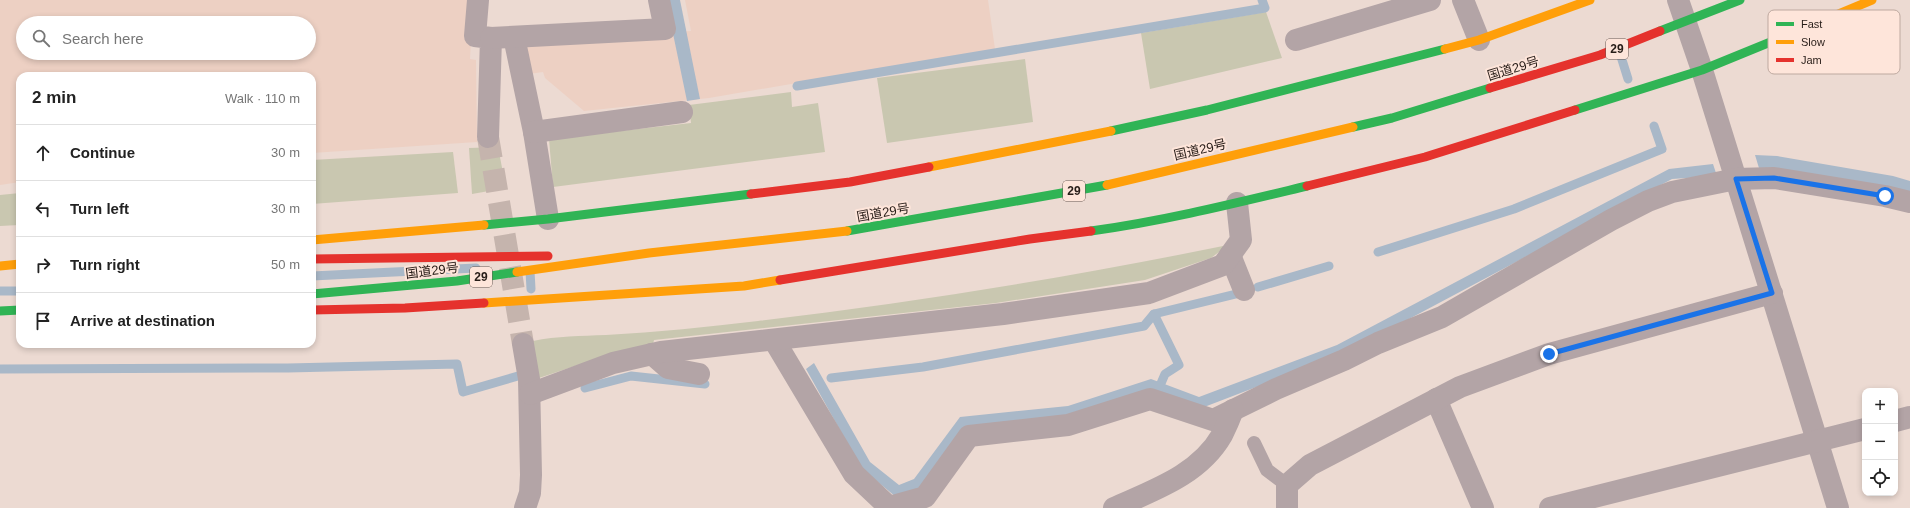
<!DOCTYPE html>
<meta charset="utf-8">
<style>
body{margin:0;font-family:Helvetica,"Noto Sans JP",sans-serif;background:#f6f6f6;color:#222}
.controls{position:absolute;right:12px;bottom:12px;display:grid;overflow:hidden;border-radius:8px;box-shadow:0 2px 6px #0003}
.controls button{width:36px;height:36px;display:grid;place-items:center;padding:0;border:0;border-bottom:1px solid #e0e0e0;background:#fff;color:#222;font:20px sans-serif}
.stop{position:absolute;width:12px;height:12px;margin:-9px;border:3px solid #1a73e8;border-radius:50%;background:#fff}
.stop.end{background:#1a73e8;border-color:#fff;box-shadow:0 1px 4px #0008}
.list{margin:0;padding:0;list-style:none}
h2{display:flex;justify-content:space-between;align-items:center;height:52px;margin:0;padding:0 16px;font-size:17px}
h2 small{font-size:13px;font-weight:400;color:#767676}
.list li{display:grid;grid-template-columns:26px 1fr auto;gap:12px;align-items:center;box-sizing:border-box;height:56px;padding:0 16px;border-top:1px solid #e0e0e0}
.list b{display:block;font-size:15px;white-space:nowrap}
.list em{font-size:13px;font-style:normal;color:#767676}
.icon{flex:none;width:22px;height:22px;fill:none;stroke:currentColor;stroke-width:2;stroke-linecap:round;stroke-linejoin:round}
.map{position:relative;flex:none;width:1910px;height:508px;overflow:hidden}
.search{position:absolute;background:#fff;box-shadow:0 2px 6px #0003;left:16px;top:16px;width:300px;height:44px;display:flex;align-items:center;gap:10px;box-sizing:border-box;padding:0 14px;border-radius:22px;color:#767676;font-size:15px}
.panel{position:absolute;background:#fff;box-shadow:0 2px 6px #0003;left:16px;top:72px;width:300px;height:276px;border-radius:12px}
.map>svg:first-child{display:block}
</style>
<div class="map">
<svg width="1910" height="508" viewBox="0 0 1910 508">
<rect width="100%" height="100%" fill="#ecdad2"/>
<g fill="#edd0c3" fill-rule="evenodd">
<path d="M 0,0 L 473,0 L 470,59 L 476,60 L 477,142 L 312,153 L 312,76 L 20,76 L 20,182 L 0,185 ZM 23,23 L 309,23 L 309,53 L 23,53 Z"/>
<path d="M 685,0 L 988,0 L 995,49 L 709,98 L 584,111 L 545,78 L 543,72 L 529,74 L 527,41 L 691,31 Z"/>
</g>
<g fill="#c9c7b0">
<path d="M 1266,12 L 1282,58 L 1150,89 L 1141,33 Z"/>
<path d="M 1025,59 L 1033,122 L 887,143 L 877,78 Z"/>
<path d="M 791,92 L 792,107 L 818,103 L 825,152 L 553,187 L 549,139 L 691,123 L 689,105 Z"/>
<path d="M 498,147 L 506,188 L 472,194 L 469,148 Z"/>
<path d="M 453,152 L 458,193 L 312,204 L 312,160 Z"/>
<path d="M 20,193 L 19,225 L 0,226 L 0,195 Z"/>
<path d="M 1228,245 L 1211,258 L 1145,280 L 996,303 L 654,340 L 653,344 L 575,366 L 539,378 L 533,341 C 557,336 581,336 606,335 C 657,332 708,327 758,321 C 916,302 1072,277 1228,245 Z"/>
</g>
<g fill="#a9b8c8">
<path d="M 666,0 L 680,0 L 700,99 L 687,101 Z"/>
<path d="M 1755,155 L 1777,156 L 1893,176 L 1910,181 L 1910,195 L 1759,168 Z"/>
<path d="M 1713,164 L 1717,176 L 1672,179 L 1345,353 L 1199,409 L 1151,391 L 1068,418 L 966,429 L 921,487 L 896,497 L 861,468 L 806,369 L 814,363 L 870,462 L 899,485 L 914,479 L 960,417 L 1068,406 L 1151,379 L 1199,397 L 1337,345 L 1669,169 Z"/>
</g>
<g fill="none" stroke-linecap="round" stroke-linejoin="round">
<g stroke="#a9b8c8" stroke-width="9">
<path d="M 1618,47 L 1628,79"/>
<path d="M 797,86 L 1265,8 L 1262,0"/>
<path d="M 1378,252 L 1514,209 L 1662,149 L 1654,126"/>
<path d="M 530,271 L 531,289"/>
<path d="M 312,276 L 476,268"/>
<path d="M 1258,287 L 1329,266"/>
<path d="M 0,291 L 20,291"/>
<path d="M 1154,314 L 1179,365 L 1165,374 L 1159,388"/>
<path d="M 0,369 L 288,368 L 457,364 L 463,392 L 518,376"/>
<path d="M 831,378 L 923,367 L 1144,326 L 1154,314 L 1236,294"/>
<path d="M 585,388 L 631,376 L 705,384"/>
</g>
<path stroke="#c5b4ad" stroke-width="22" stroke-dasharray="22 11" stroke-linecap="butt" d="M 488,137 L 523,344"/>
<path stroke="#b3a4a6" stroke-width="14" d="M 1254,443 L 1267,470 L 1287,485"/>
<g stroke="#b3a4a6" stroke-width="22">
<path d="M 478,0 L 475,36 L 491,38 L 488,137"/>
<path d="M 1463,0 L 1479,40"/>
<path d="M 1678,0 L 1702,70 L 1838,508"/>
<path d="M 514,37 L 534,132 L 548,219"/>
<path d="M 491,38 L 665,29 L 659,0"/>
<path d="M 1296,40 L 1430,0"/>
<path d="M 534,132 L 682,112"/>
<path d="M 1230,255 L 1244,290"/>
<path d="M 774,340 L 854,474 L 889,507 L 925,497 L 969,436 L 1068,425 L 1150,399 L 1213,420 L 1276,389 L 1344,360 L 1378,343 L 1442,317 L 1611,220 L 1648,201 L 1672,192 L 1736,179 L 1774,178 L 1885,196 L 1910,202"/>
<path d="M 523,344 L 529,379 L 531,475 L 530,493 L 525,508"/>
<path d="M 652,354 L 668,368 L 699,374"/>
<path d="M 530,394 L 613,363 L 661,352 L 1003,314 L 1149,293 L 1223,265 L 1241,240 L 1237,203"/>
<path d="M 1436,399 L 1483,508"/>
<path d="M 1895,421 L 1910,417"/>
<path d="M 1114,508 C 1154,490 1199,475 1222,435 C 1226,427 1230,418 1233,410"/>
<path d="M 1287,508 L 1287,485 L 1310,465 L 1460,387 L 1549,354 L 1772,293"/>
<path d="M 1550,508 L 1865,429"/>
</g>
<g stroke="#30b455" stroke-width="9">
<path d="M 1575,110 L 1702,70 L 1805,28"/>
<path d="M 1353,127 L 1392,118 L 1490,88"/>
<path d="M 1111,131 L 1207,110 L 1445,49"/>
<path d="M 484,225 L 548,219 L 751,194"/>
<path d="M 847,231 L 1107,185"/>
<path d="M 1091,231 C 1164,221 1236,203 1307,186"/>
<path d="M 312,294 L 457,281 L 517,272"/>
<path d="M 0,311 L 20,310"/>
</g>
<g stroke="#ff9f0a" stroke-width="9">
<path d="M 1805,28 L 1872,0"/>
<path d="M 1445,49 L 1479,40 L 1590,0"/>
<path d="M 929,167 L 1111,131"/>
<path d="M 1107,185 L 1353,127"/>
<path d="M 312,240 L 484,225"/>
<path d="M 0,266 L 20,264"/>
<path d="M 517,272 L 649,253 L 847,231"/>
<path d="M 484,303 L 744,286 L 780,280"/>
</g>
<g stroke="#e5322d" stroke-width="9">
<path d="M 1307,186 L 1425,157 L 1575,110"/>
<path d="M 751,194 L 850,182 L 929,167"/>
<path d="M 312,259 L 548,256"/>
<path d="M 780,280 L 1030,239 L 1091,231"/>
<path d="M 312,310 L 405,308 L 484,303"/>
</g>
<path stroke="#30b455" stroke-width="9" d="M 1660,31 L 1740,0"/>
<path stroke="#e5322d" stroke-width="9" d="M 1490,88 L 1600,55 L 1660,31"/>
</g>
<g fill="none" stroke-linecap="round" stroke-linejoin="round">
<path stroke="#1a73e8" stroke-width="5" d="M 1549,354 L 1772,293 L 1736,179 L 1774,178 L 1885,196"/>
</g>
<g text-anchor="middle" stroke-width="4" stroke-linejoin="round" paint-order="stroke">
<g fill="#fee5da" stroke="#685952" stroke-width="1">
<rect x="1606" y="39" width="22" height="20" rx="3"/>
<rect x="1063" y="181" width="22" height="20" rx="3"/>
<rect x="470" y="267" width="22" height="20" rx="3"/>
</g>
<g font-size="12" font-weight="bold" fill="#281d18">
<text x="1617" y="53">29</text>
<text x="1074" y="195">29</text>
<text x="481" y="281">29</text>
</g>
<g font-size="13" fill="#281d18" stroke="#fee5da">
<text transform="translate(1513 68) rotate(-17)" y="5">国道29号</text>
<text transform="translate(1200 149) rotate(-13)" y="5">国道29号</text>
<text transform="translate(883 212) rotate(-10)" y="5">国道29号</text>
<text transform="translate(432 270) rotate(-7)" y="5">国道29号</text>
</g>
</g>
<rect x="1768" y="10" width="132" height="64" rx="6" fill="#fee5da" stroke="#bea9a0" stroke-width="1"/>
<rect x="1776" y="22" width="18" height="4" fill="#30b455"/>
<rect x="1776" y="40" width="18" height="4" fill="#ff9f0a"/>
<rect x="1776" y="58" width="18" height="4" fill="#e5322d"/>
<g font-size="11" fill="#281d18">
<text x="1801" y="28">Fast</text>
<text x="1801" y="46">Slow</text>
<text x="1801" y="64">Jam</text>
</g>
</svg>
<div class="controls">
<button>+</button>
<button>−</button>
<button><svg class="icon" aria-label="locate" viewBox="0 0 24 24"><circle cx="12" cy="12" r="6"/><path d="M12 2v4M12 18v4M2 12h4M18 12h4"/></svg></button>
</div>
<div class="stop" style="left:1885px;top:196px"></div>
<div class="stop end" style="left:1549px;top:354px"></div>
<div class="search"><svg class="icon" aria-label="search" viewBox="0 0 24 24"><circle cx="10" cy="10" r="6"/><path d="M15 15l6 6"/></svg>Search here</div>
<section class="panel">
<h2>2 min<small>Walk · 110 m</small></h2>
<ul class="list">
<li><svg class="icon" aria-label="ahead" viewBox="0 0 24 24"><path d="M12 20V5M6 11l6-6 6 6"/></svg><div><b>Continue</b></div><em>30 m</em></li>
<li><svg class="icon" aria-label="left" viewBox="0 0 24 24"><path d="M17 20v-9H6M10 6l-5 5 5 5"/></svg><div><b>Turn left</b></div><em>30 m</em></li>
<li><svg class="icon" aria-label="right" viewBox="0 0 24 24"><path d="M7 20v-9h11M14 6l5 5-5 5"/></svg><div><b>Turn right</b></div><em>50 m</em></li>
<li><svg class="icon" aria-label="arrive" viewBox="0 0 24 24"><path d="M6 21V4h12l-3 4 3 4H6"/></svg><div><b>Arrive at destination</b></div></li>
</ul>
</section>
</div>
